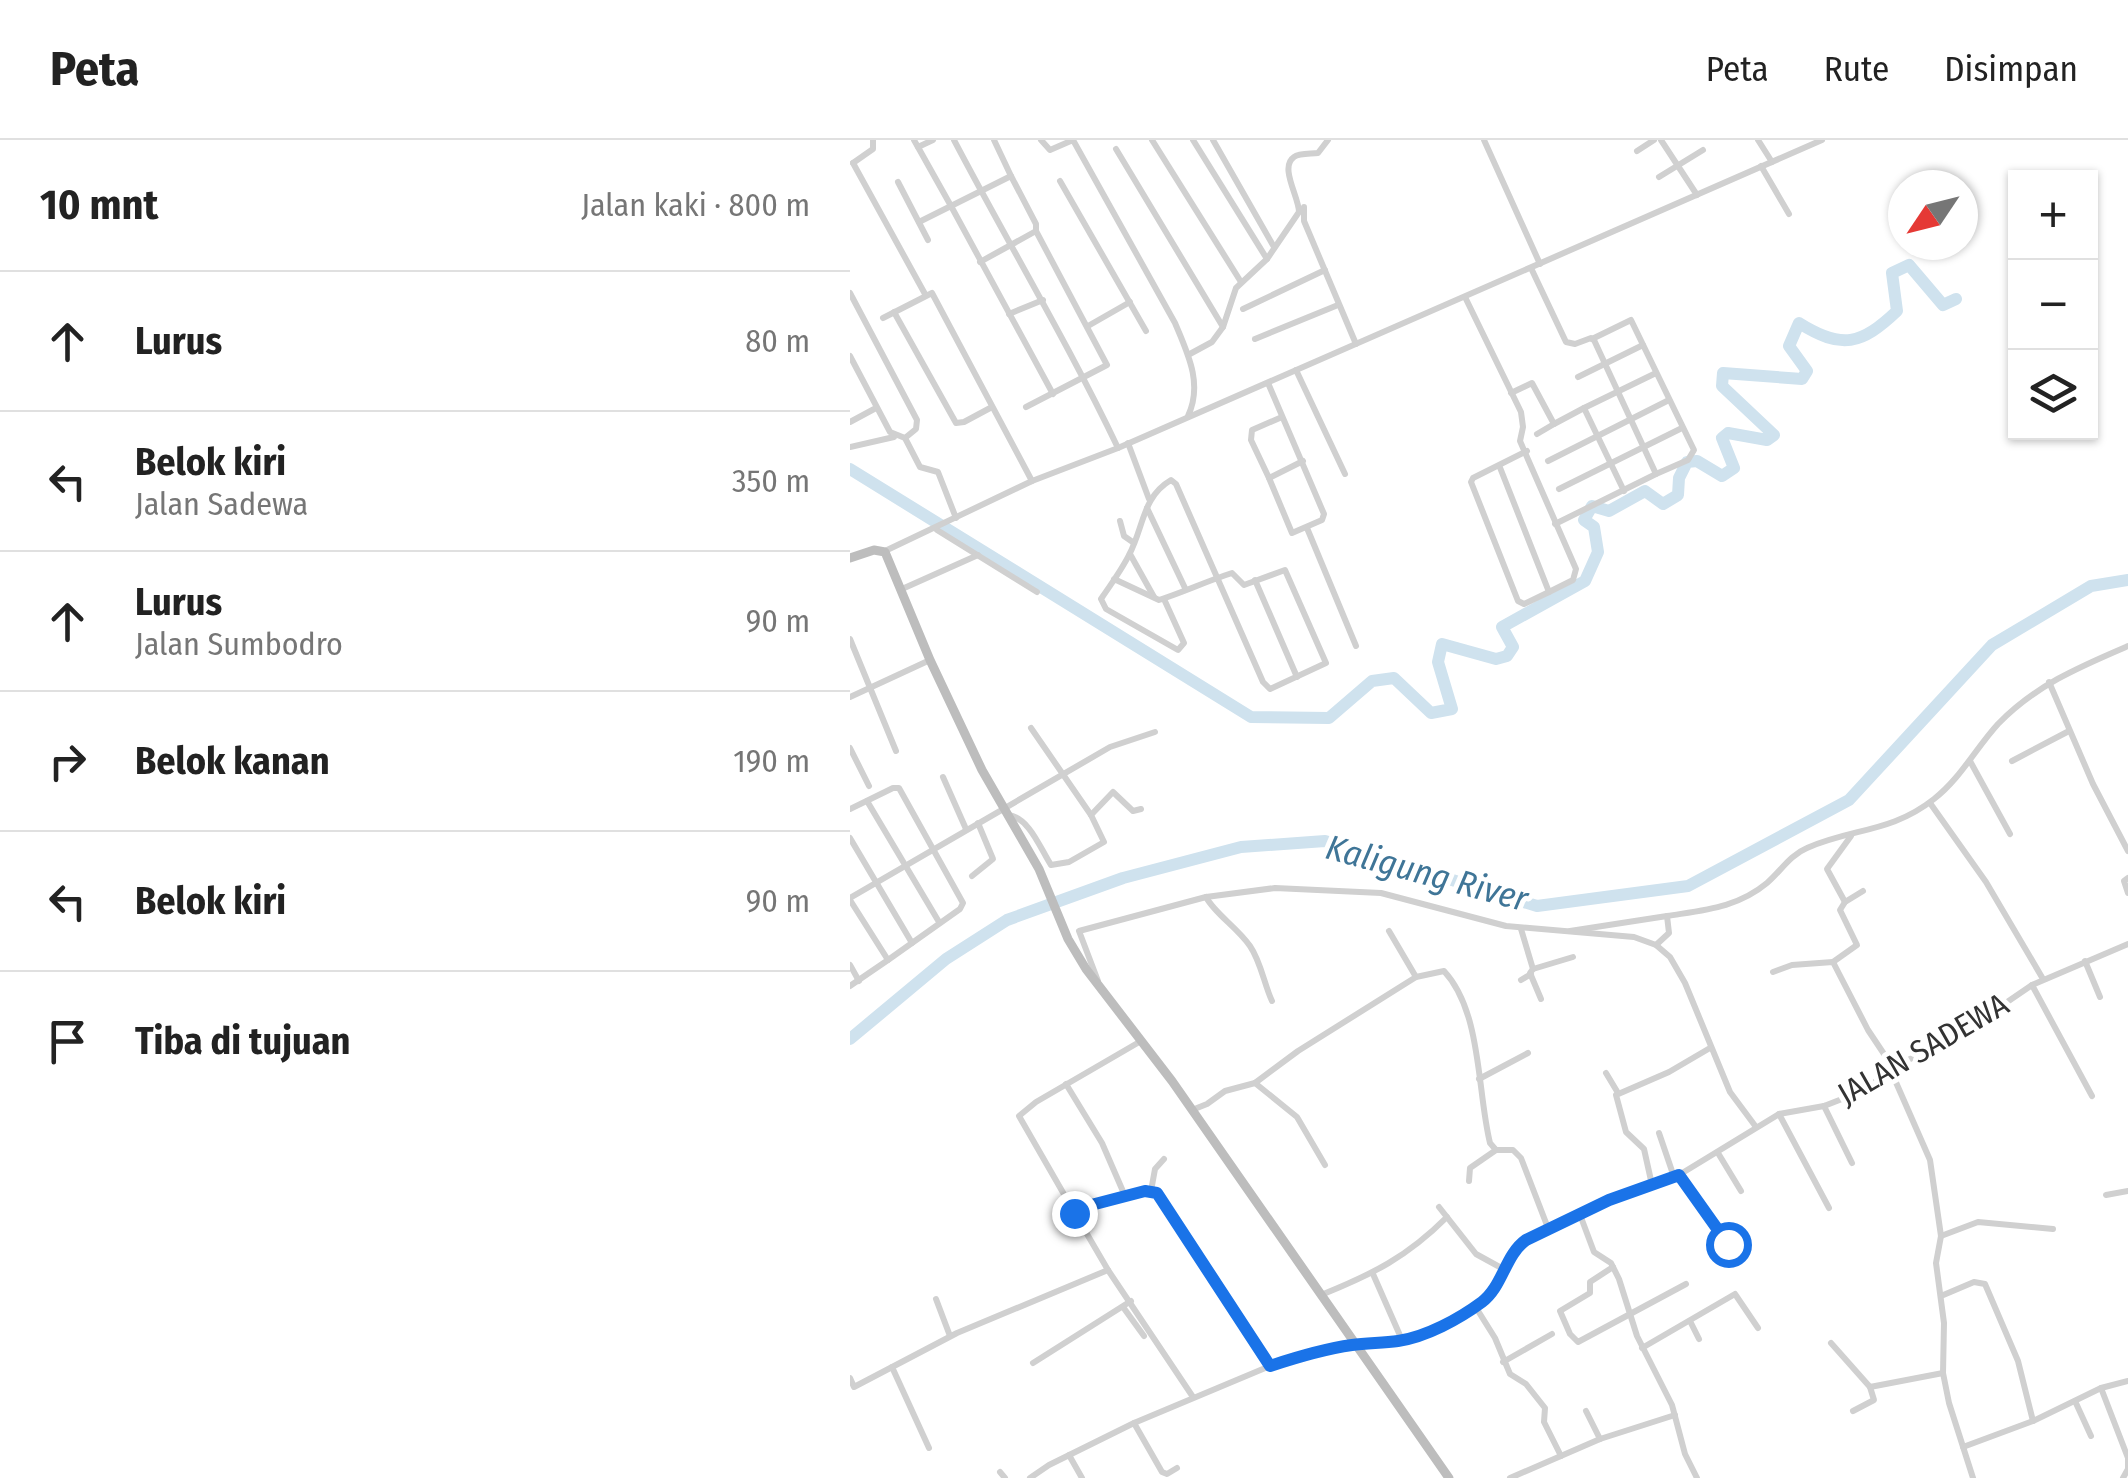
<!DOCTYPE html>
<html lang="id">
<meta charset="utf-8">
<style>
body{margin:0;font-family:"Fira Sans Condensed",sans-serif;background:#f2f2f2;color:#222}
.controls{position:absolute;right:30px;top:30px;display:grid;overflow:hidden;border-radius:0px;box-shadow:0 2px 8px #0004}
.controls button{width:90px;height:90px;display:grid;place-items:center;padding:0;border:0;border-bottom:2px solid #e0e0e0;background:#fff;color:#222;font:50px sans-serif}
.compass{position:absolute;left:1038px;top:30px;width:90px;height:90px;border-radius:50%;background:#fff;box-shadow:0 2px 8px #0004;rotate:235deg}
.stop{position:absolute;width:30px;height:30px;margin:-22px;border:8px solid #1a73e8;border-radius:50%;background:#fff}
.stop.end{background:#1a73e8;border-color:#fff;box-shadow:0 2px 10px #0008}
.list{margin:0;padding:0;list-style:none}
h2{display:flex;justify-content:space-between;align-items:center;height:130px;margin:0;padding:0 40px;font-size:42px}
h2 small{font-size:32px;font-weight:400;color:#767676}
.list li{display:grid;grid-template-columns:65px 1fr auto;gap:30px;align-items:center;box-sizing:border-box;height:140px;padding:0 40px;border-top:2px solid #e0e0e0}
.list b{display:block;font-size:38px;white-space:nowrap}
.list p{margin:0;font-size:32px;white-space:nowrap;color:#767676}
.list em{font-size:32px;font-style:normal;color:#767676}
.icon{flex:none;width:55px;height:55px;fill:none;stroke:currentColor;stroke-width:2;stroke-linecap:round;stroke-linejoin:round}
.map{position:relative;flex:none;width:1278px;height:1338px;overflow:hidden}
header{display:flex;align-items:center;gap:60px;box-sizing:border-box;height:140px;padding:0 50px;background:#fff;border-bottom:2px solid #e0e0e0}
header strong{font-size:48px}
nav{display:flex;gap:55px;margin-inline-start:auto;font-size:35px}
main{display:flex}
aside{flex:1;background:#fff}
.map>svg:first-child{display:block}
</style>
<header>
<strong>Peta</strong>
<nav><a>Peta</a><a>Rute</a><a>Disimpan</a></nav>
</header>
<main>
<aside>
<h2>10 mnt<small>Jalan kaki · 800 m</small></h2>
<ul class="list">
<li><svg class="icon" aria-label="ahead" viewBox="0 0 24 24"><path d="M12 20V5M6 11l6-6 6 6"/></svg><div><b>Lurus</b></div><em>80 m</em></li>
<li><svg class="icon" aria-label="left" viewBox="0 0 24 24"><path d="M17 20v-9H6M10 6l-5 5 5 5"/></svg><div><b>Belok kiri</b><p>Jalan Sadewa</p></div><em>350 m</em></li>
<li><svg class="icon" aria-label="ahead" viewBox="0 0 24 24"><path d="M12 20V5M6 11l6-6 6 6"/></svg><div><b>Lurus</b><p>Jalan Sumbodro</p></div><em>90 m</em></li>
<li><svg class="icon" aria-label="right" viewBox="0 0 24 24"><path d="M7 20v-9h11M14 6l5 5-5 5"/></svg><div><b>Belok kanan</b></div><em>190 m</em></li>
<li><svg class="icon" aria-label="left" viewBox="0 0 24 24"><path d="M17 20v-9H6M10 6l-5 5 5 5"/></svg><div><b>Belok kiri</b></div><em>90 m</em></li>
<li><svg class="icon" aria-label="arrive" viewBox="0 0 24 24"><path d="M6 21V4h12l-3 4 3 4H6"/></svg><div><b>Tiba di tujuan</b></div></li>
</ul>
</aside>
<div class="map">
<svg width="1278" height="1338" viewBox="0 0 1278 1338">
<rect width="100%" height="100%" fill="#fff"/>
<g fill="none" stroke-linecap="round" stroke-linejoin="round">
<g stroke="#cfe2ee" stroke-width="12">
<path d="M 0,329 L 401,577 L 479,578 L 522,541 L 544,538 L 581,573 L 602,569 L 588,522 L 592,504 L 646,519 L 657,516 L 663,507 L 652,487 L 735,441 L 748,412 L 744,387 L 734,380 L 742,366 L 759,371 L 795,351 L 813,364 L 828,355 L 829,338 L 837,322 L 847,321 L 872,336 L 884,328 L 872,298 L 878,293 L 917,300 L 924,295 L 872,246 L 873,233 L 952,239 L 957,231 L 939,206 L 949,183 C 992,210 1011,205 1047,171 L 1042,133 L 1059,125 L 1093,165 L 1106,159"/>
<path d="M 0,899 L 96,819 L 157,780 L 273,738 L 391,707 L 475,701 L 687,766 L 838,746 L 999,660 L 1142,505 L 1241,446 L 1278,440"/>
</g>
<g stroke="#d0d0d0" stroke-width="6">
<path d="M 64,0 L 101,66 L 69,82"/>
<path d="M 104,0 C 158,103 218,203 268,308"/>
<path d="M 144,0 L 161,36 L 101,66 L 203,254"/>
<path d="M 191,0 L 200,10 L 223,0 L 325,183 C 338,214 353,244 338,276"/>
<path d="M 302,0 L 391,142"/>
<path d="M 343,0 L 417,119"/>
<path d="M 363,0 L 424,107"/>
<path d="M 634,0 L 690,124"/>
<path d="M 811,0 L 847,55"/>
<path d="M 908,0 L 922,22"/>
<path d="M 68,7 L 83,0"/>
<path d="M 266,9 L 373,187 L 386,148 L 417,119 L 449,72 C 449,57 429,27 444,17 C 449,13 461,14 468,13 L 478,0"/>
<path d="M 787,11 L 804,0"/>
<path d="M 3,23 L 75,154"/>
<path d="M 3,23 L 23,9 L 23,0"/>
<path d="M 911,26 L 939,74"/>
<path d="M 809,37 L 853,10"/>
<path d="M 210,41 L 296,191"/>
<path d="M 48,42 L 78,100"/>
<path d="M 454,67 L 454,81 L 506,204"/>
<path d="M 130,122 L 186,91 L 186,84 L 161,36"/>
<path d="M 681,128 L 716,202 L 725,204 L 741,198 L 744,200 L 806,334 L 705,384"/>
<path d="M 0,153 L 67,280 L 66,289 L 55,298"/>
<path d="M 615,157 L 671,272 L 673,287 L 670,301 L 726,429 L 723,440 L 699,452"/>
<path d="M 393,169 L 475,130"/>
<path d="M 44,172 L 106,283 L 114,282 L 142,267"/>
<path d="M 159,174 L 193,160"/>
<path d="M 33,178 L 82,153 L 182,341"/>
<path d="M 238,186 L 280,162"/>
<path d="M 405,199 L 488,165"/>
<path d="M 742,199 L 781,180 L 844,310 L 838,320 L 806,334"/>
<path d="M 338,215 L 362,202 L 373,187"/>
<path d="M 0,216 L 40,292 L 55,298 L 70,327 L 88,332 L 106,378"/>
<path d="M 446,230 L 495,334"/>
<path d="M 728,237 L 793,205"/>
<path d="M 418,243 L 474,374 L 472,380 L 442,393 L 419,338"/>
<path d="M 661,253 L 682,243 L 704,284 L 734,268"/>
<path d="M 176,267 L 257,225 L 186,91"/>
<path d="M 432,277 L 402,290 L 401,300 L 419,338 L 453,321"/>
<path d="M 0,282 L 26,268"/>
<path d="M 687,294 L 704,284"/>
<path d="M 278,303 L 299,359"/>
<path d="M 0,307 L 44,297"/>
<path d="M 698,321 L 819,260"/>
<path d="M 649,325 L 699,452 L 674,464 L 668,461 L 621,342 L 623,338 L 677,311"/>
<path d="M 709,349 L 832,288"/>
<path d="M 774,351 L 734,268 L 806,233"/>
<path d="M 297,368 L 335,448"/>
<path d="M 270,381 L 274,396 L 284,403"/>
<path d="M 457,388 L 506,506"/>
<path d="M 87,390 L 187,452"/>
<path d="M 35,411 L 182,341 L 268,308 L 972,0"/>
<path d="M 280,414 L 304,457"/>
<path d="M 264,439 L 309,460 C 334,452 357,441 382,433 L 394,445 L 435,430 L 476,523 L 420,549 L 413,542 L 326,344 L 321,340 C 292,357 294,387 279,415 C 272,429 262,443 253,456 L 251,459 L 256,469 L 328,510 L 334,503 L 314,459"/>
<path d="M 405,440 L 447,537"/>
<path d="M 52,449 L 128,415"/>
<path d="M 0,499 L 46,611"/>
<path d="M 1199,542 L 1243,644 L 1278,711"/>
<path d="M 0,557 L 80,520"/>
<path d="M 0,608 L 19,646"/>
<path d="M 1120,621 L 1160,694"/>
<path d="M 1162,621 L 1219,591"/>
<path d="M 93,637 L 116,689"/>
<path d="M 17,661 L 89,782"/>
<path d="M 1080,663 L 1136,742 L 1193,839"/>
<path d="M 0,669 L 43,648 L 49,648 L 113,763 L 110,769 L 38,820 L 0,760"/>
<path d="M 159,675 C 180,679 190,708 201,725 L 219,722 L 254,702 L 241,675 L 181,588"/>
<path d="M 241,675 L 263,652 L 283,671 L 291,669"/>
<path d="M 0,698 L 62,803"/>
<path d="M 122,736 L 143,719 L 128,683"/>
<path d="M 1278,738 L 1274,741 L 1278,753"/>
<path d="M 356,757 C 365,774 387,787 400,806 C 411,822 414,844 422,861"/>
<path d="M 0,758 L 260,607 L 305,592"/>
<path d="M 995,762 L 977,729 L 1001,696"/>
<path d="M 671,789 L 683,829 L 723,817"/>
<path d="M 539,791 L 566,837"/>
<path d="M 720,791 L 817,776"/>
<path d="M 806,805 L 819,793 L 817,776 C 854,770 887,768 917,743 C 930,732 940,715 957,708 C 1002,688 1041,693 1084,659 C 1110,639 1126,608 1148,584 C 1186,545 1229,527 1278,506"/>
<path d="M 1235,821 L 1250,857"/>
<path d="M 983,822 L 1007,805 L 990,770 L 995,762 L 1013,751"/>
<path d="M 0,825 L 9,841"/>
<path d="M 683,829 L 680,833 L 691,859"/>
<path d="M 923,832 L 942,825 L 983,822 L 1018,890 L 1044,929"/>
<path d="M 671,840 L 681,834"/>
<path d="M 248,841 L 229,791 L 356,757 L 425,748 L 531,753 L 656,786 L 784,797 L 806,805 L 820,817 L 835,843 L 880,952 L 906,987"/>
<path d="M 1182,845 L 1242,956"/>
<path d="M 0,846 L 38,820"/>
<path d="M 1041,931 L 1080,1020 L 1091,1096 L 1086,1123 L 1094,1183 L 1093,1233 L 1099,1263 L 1123,1338"/>
<path d="M 756,933 L 768,953"/>
<path d="M 629,939 L 678,913"/>
<path d="M 405,943 L 447,977 L 475,1025"/>
<path d="M 216,944 L 252,1003 L 275,1056"/>
<path d="M 974,966 L 1002,1023"/>
<path d="M 342,970 L 357,964 L 375,951 L 405,943 L 448,911 L 566,837 L 594,831 C 632,872 627,951 640,1003 L 646,1010 L 663,1010 L 671,1018 L 698,1088"/>
<path d="M 929,974 L 979,1068"/>
<path d="M 809,993 L 824,1037"/>
<path d="M 868,1013 L 891,1051"/>
<path d="M 829,1035 L 877,1104"/>
<path d="M 619,1041 L 620,1028 L 646,1010"/>
<path d="M 802,1045 L 794,1009 L 776,992 L 766,955 L 819,932 L 860,908"/>
<path d="M 301,1051 L 305,1029 L 314,1019"/>
<path d="M 1256,1055 L 1278,1051"/>
<path d="M 589,1067 L 626,1114 L 655,1130"/>
<path d="M 223,1070 L 169,976 L 186,962 L 291,901"/>
<path d="M 729,1072 L 744,1112 L 761,1123 L 769,1139 L 787,1196 L 822,1265 L 835,1314 L 847,1338"/>
<path d="M 1091,1096 L 1128,1082 L 1203,1089"/>
<path d="M 763,1127 L 740,1142 L 740,1153 L 710,1171 L 720,1194 L 728,1202 L 836,1144"/>
<path d="M 258,1130 L 223,1070 C 247,1063 283,1047 307,1053 L 420,1226"/>
<path d="M 523,1134 L 552,1200"/>
<path d="M 471,1155 C 523,1134 557,1117 597,1077"/>
<path d="M 1091,1156 L 1124,1142 L 1135,1144 L 1168,1221 L 1183,1281"/>
<path d="M 86,1159 L 100,1196"/>
<path d="M 625,1166 L 645,1198 L 660,1234 L 676,1244 L 695,1268 L 694,1282 L 711,1316"/>
<path d="M 273,1167 L 294,1196"/>
<path d="M 840,1181 L 849,1199"/>
<path d="M 981,1203 L 1020,1247"/>
<path d="M 792,1208 L 885,1154 L 908,1188"/>
<path d="M 653,1222 L 702,1194"/>
<path d="M 183,1223 L 281,1161"/>
<path d="M 42,1227 L 79,1308"/>
<path d="M 0,1238 L 4,1247 L 107,1193 L 258,1130 L 343,1257"/>
<path d="M 1251,1248 L 1278,1318 L 1278,1329 L 1273,1338"/>
<path d="M 1225,1261 L 1241,1296"/>
<path d="M 736,1271 L 750,1299"/>
<path d="M 1003,1271 L 1024,1260 L 1020,1247 L 1093,1233"/>
<path d="M 284,1283 L 312,1332 L 317,1334 L 327,1328"/>
<path d="M 1113,1307 L 1183,1281 L 1251,1248 L 1278,1241"/>
<path d="M 219,1315 L 232,1338"/>
<path d="M 150,1332 L 155,1338"/>
<path d="M 180,1338 L 199,1325 L 284,1283 L 420,1226 L 454,1215 L 504,1205 L 549,1201 L 578,1192 L 635,1160 L 647,1146 L 665,1108 L 676,1100 L 759,1060 L 829,1035 L 929,974 L 974,966 L 1010,952 L 1056,921 L 1106,897 L 1182,845 L 1278,804"/>
<path d="M 660,1338 L 750,1299 L 825,1275"/>
</g>
<path stroke="#bdbdbd" stroke-width="9" d="M 0,418 L 24,410 L 35,412 L 80,520 L 132,630 L 189,729 L 218,799 L 236,829 L 322,941 L 599,1338"/>
</g>
<g fill="none" stroke-linecap="round" stroke-linejoin="round">
<path stroke="#1a73e8" stroke-width="12" d="M 224,1073 L 222,1070 L 295,1051 L 307,1053 L 420,1226 C 447,1217 474,1209 502,1205 C 517,1203 533,1203 548,1201 C 576,1197 609,1179 632,1162 C 653,1146 655,1115 676,1100 L 759,1060 L 829,1035 L 878,1104"/>
</g>
<g text-anchor="middle" stroke-width="10" stroke-linejoin="round" paint-order="stroke">
<g font-size="32" fill="#333" stroke="#fff">
<text transform="translate(1073 909) rotate(-30)" y="11">JALAN SADEWA</text>
</g>
<g font-size="35" font-style="italic" fill="#3f7597" stroke="#fff">
<text transform="translate(577 733) rotate(15)" y="12">Kaligung River</text>
</g>
</g>
</svg>
<div class="controls">
<button>+</button>
<button>−</button>
<button><svg class="icon" aria-label="layers" viewBox="0 0 24 24"><path d="M12 4l9 5-9 5-9-5zM3 14l9 5 9-5"/></svg></button>
</div>
<svg class="compass" viewBox="-18 -18 36 36"><path d="M0-13l5 13h-10z" fill="#e53935"/><path d="M0 13l5-13h-10z" fill="#767676"/></svg>
<div class="stop" style="left:878px;top:1104px"></div>
<div class="stop end" style="left:224px;top:1073px"></div>
</div>
</main>
